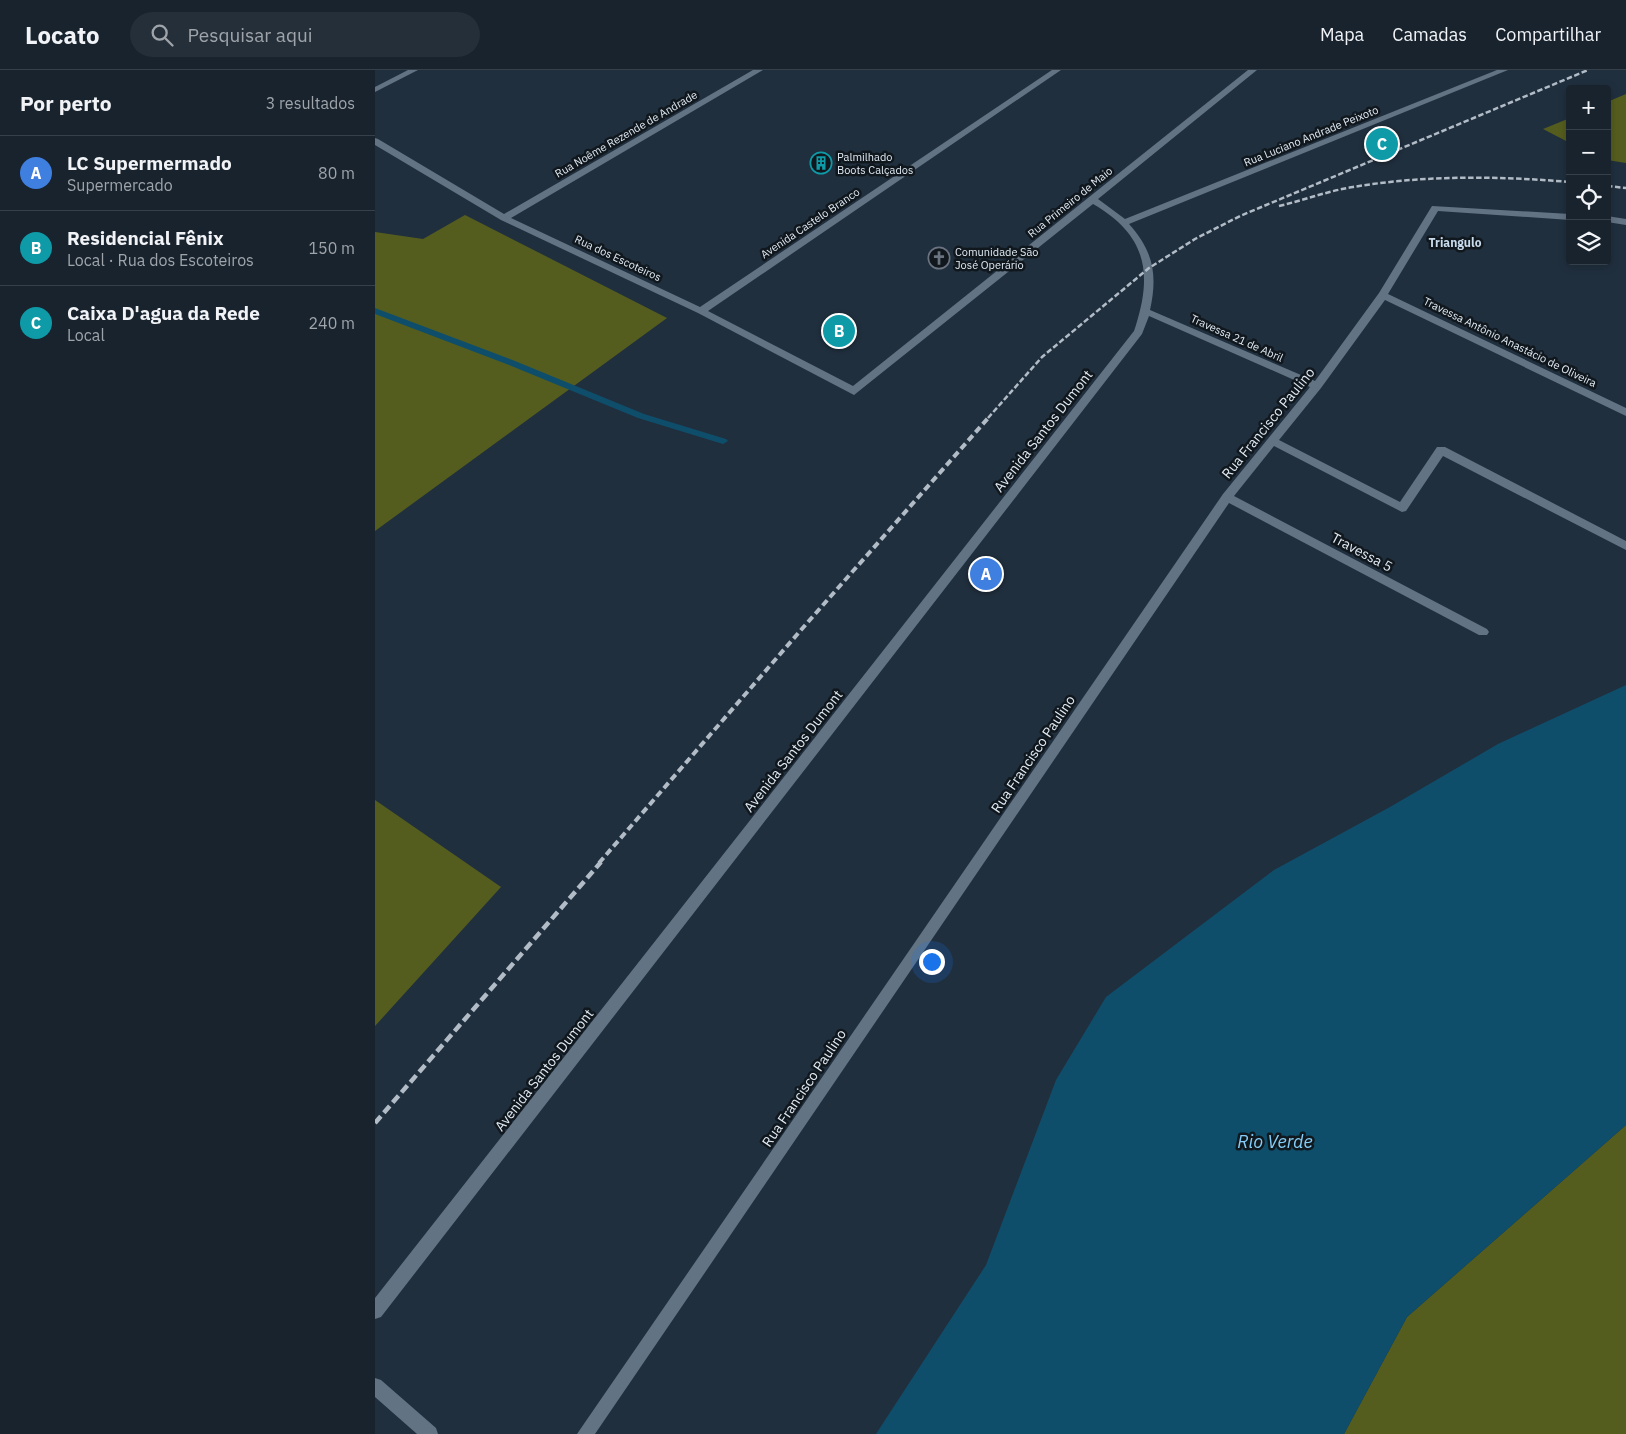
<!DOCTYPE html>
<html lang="pt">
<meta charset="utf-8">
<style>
body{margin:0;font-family:"IBM Plex Sans",sans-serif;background:#252f3a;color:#f1f3f6}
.controls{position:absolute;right:15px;top:15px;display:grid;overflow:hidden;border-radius:5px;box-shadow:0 2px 8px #0003}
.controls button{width:45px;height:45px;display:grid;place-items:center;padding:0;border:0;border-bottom:1px solid #36404a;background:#18232e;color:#f1f3f6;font:25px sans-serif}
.you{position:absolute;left:556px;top:891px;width:18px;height:18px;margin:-12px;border:4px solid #fff;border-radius:50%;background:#1a73e8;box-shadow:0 0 0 8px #1a73e833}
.badge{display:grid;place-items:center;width:32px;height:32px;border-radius:50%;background:#58cec0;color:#fff;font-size:16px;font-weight:700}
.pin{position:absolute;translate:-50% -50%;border:2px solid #fff;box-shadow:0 1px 5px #0006}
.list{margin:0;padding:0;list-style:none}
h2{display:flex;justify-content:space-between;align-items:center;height:65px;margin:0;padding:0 20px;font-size:21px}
h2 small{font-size:16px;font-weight:400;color:#9fa4aa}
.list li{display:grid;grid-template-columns:32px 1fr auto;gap:15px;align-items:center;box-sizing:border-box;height:75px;padding:0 20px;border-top:1px solid #36404a}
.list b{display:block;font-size:19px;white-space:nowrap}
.list p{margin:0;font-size:16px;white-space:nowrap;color:#9fa4aa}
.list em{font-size:16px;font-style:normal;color:#9fa4aa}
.icon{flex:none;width:28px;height:28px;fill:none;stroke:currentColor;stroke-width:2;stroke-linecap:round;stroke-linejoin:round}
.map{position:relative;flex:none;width:1251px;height:1364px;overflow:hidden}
header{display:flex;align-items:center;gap:30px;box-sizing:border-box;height:70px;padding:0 25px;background:#18232e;border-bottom:1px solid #36404a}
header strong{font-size:24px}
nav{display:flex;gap:28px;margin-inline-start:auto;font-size:18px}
.search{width:350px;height:45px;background:#252f3a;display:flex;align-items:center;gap:12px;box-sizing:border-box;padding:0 18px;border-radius:28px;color:#9fa4aa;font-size:19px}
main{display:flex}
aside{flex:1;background:#18232e}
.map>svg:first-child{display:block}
</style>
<header>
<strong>Locato</strong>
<div class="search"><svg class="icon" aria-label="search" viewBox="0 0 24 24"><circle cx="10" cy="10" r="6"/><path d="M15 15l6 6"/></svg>Pesquisar aqui</div>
<nav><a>Mapa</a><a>Camadas</a><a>Compartilhar</a></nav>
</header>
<main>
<aside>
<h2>Por perto<small>3 resultados</small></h2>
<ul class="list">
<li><span class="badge" style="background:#3f7fe0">A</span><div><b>LC Supermermado</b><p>Supermercado</p></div><em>80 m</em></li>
<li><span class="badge" style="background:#0f9aa8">B</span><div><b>Residencial Fênix</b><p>Local · Rua dos Escoteiros</p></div><em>150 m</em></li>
<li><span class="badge" style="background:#0f9aa8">C</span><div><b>Caixa D'agua da Rede</b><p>Local</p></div><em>240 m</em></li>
</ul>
</aside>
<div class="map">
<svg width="1251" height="1364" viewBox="0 0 1251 1364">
<rect width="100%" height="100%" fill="#202f3e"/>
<g fill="#555d1e">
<path d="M 1251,24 L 1251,93 L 1232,90 L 1232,32 Z"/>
<path d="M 1195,48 L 1195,73 L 1168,59 Z"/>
<path d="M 90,145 L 292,248 L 0,461 L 0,162 L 48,169 Z"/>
<path d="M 0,730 L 126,817 L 0,956 Z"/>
<path d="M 1251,1055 L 1251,1364 L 969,1364 L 1032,1247 Z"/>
</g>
<path fill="#0f4e6b" d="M 1251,615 L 1251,1055 L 1032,1247 L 969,1364 L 501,1364 L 611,1195 L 681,1010 L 731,927 L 899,800 L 1015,737 L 1123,674 Z"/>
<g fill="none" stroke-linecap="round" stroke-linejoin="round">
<path fill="#0f4e6b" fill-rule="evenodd" d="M 0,238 L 140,291 L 269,344 L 351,369 L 353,371 L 348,374 L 263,348 L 134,295 L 0,244 Z"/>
<g fill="#627384" fill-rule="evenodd">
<path d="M 33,0 L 43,0 L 0,22 L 0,17 Z"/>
<path d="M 378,0 L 388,0 L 136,148 L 325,237 L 677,0 L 686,0 L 333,241 L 478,316 L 873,0 L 882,0 L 723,129 L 750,149 L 1122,0 L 1133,0 L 754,154 C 778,181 783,204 775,240 L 940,311 L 1004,223 L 1057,136 L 1195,144 L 1195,150 L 1063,141 L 1013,224 L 1251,338 L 1251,346 L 1010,230 L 946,318 L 904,370 L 1025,432 L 1062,377 L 1070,377 L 1251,471 L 1251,480 L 1068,386 L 1031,441 L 1027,442 L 899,376 L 859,426 L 1112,559 L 1114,562 L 1112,565 L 1104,565 L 854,433 L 220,1364 L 202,1364 L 848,424 L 935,317 L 774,246 L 767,264 L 6,1247 L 0,1249 L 0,1228 L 759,261 L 761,255 C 778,201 770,164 718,134 L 479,325 L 323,243 L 126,150 L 0,75 L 0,68 L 3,69 L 129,144 Z"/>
<path d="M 1232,146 L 1251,149 L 1251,155 L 1232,152 Z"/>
<path d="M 0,1308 L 6,1310 L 61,1358 L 63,1364 L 42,1364 L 0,1327 Z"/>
</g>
<g stroke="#b2bcc7" stroke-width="2.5" stroke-dasharray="5.5 2.5" stroke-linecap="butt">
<path d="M 1232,116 L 1251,118"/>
<path d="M 904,136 C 929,130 953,121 978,117 C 1050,105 1123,106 1195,112"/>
<path d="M 613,348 L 667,287 L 774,198 L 820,169 L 865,146 L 1213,0"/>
</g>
<path stroke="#b2bcc7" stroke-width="4" stroke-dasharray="7 4" stroke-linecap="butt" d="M 224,793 L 426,560 L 614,347"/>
<path stroke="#b2bcc7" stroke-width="4.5" stroke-dasharray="9 4.5" stroke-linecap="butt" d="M 0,1053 L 226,792"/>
</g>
<defs>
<g id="building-ring" transform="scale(1.125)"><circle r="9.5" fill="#10171d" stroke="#0f9aa8" stroke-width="1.5"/><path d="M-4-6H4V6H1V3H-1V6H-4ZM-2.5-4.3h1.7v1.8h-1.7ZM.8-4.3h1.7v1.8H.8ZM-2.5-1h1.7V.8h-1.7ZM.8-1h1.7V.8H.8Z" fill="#0f9aa8"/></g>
<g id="church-ring" transform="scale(1.125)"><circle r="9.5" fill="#10171d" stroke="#6b7280" stroke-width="1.5"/><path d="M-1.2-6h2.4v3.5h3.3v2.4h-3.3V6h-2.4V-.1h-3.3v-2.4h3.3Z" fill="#6b7280"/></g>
</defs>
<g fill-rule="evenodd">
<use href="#building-ring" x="446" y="93"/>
<use href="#church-ring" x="564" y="188"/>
</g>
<g text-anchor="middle" stroke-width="5" stroke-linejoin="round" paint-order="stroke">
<g font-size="11" fill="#e2ebf5" stroke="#10171d">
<text transform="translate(251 64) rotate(-30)" y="4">Rua Noême Rezende de Andrade</text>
<text transform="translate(936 66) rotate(-22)" y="4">Rua Luciano Andrade Peixoto</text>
<text transform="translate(695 132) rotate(-39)" y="4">Rua Primeiro de Maio</text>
<text transform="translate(435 153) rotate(-34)" y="4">Avenida Castelo Branco</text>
<text transform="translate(243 188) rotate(25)" y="4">Rua dos Escoteiros</text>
<text transform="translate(862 268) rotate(24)" y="4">Travessa 21 de Abril</text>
<text transform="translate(1135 272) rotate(26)" y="4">Travessa Antônio Anastácio de Oliveira</text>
</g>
<g font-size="11" fill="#e2ebf5" stroke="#10171d" text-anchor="start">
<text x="462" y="91">Palmilhado<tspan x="462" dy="13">Boots Calçados</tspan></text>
<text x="580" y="186">Comunidade São<tspan x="580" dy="13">José Operário</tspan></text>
</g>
<g font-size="12" font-weight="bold" fill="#c8dcee" stroke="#10171d">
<text x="1080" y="177">Triangulo</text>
</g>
<g font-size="14" fill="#e2ebf5" stroke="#10171d">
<text transform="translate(893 353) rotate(-51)" y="5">Rua Francisco Paulino</text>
<text transform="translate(668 361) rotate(-52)" y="5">Avenida Santos Dumont</text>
<text transform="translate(987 482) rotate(28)" y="5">Travessa 5</text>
<text transform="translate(418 681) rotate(-52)" y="5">Avenida Santos Dumont</text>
<text transform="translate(658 684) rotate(-56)" y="5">Rua Francisco Paulino</text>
<text transform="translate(169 1000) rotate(-52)" y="5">Avenida Santos Dumont</text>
<text transform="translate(429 1018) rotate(-56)" y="5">Rua Francisco Paulino</text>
</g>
<g font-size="18" font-style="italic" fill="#84cff9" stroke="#10171d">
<text x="900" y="1078">Rio Verde</text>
</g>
</g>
</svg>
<div class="controls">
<button>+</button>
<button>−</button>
<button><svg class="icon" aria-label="locate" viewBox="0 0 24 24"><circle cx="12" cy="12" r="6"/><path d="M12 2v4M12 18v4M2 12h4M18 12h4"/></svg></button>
<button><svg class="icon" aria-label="layers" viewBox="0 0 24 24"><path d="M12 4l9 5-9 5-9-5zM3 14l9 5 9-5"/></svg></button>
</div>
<div class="you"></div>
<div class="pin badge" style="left:611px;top:504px;background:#3f7fe0">A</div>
<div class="pin badge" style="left:464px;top:261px;background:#0f9aa8">B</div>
<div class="pin badge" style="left:1007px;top:74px;background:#0f9aa8">C</div>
</div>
</main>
